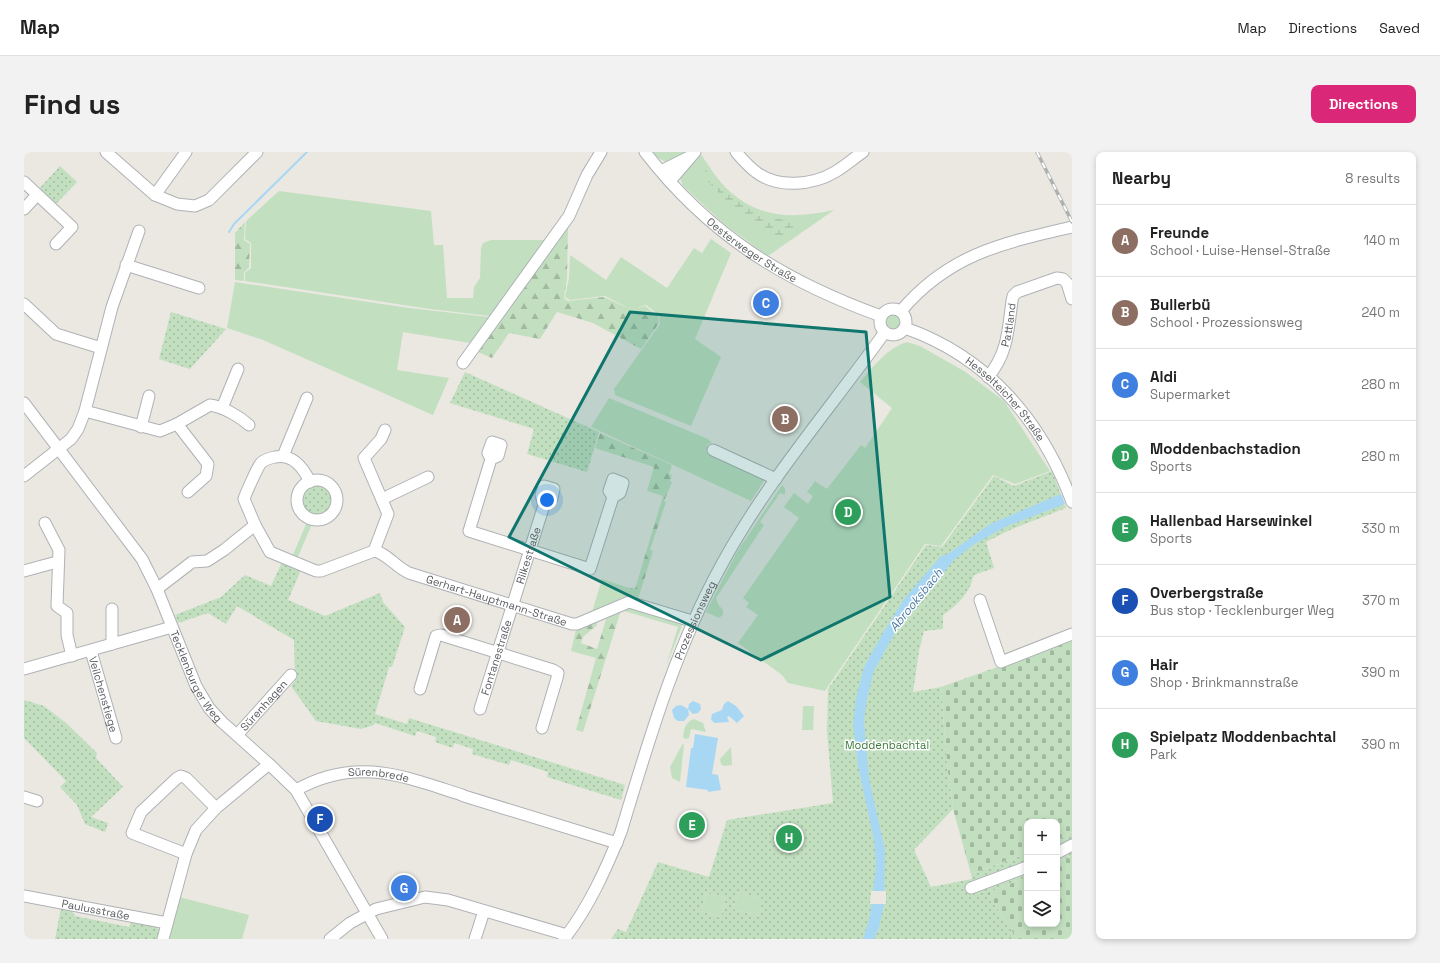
<!DOCTYPE html>
<meta charset="utf-8">
<style>
body{margin:0;font-family:"Space Grotesk",sans-serif;background:#f2f2f2;color:#222}
.controls{position:absolute;right:12px;bottom:12px;display:grid;overflow:hidden;border-radius:8px;box-shadow:0 2px 6px #0003}
.controls button{width:36px;height:36px;display:grid;place-items:center;padding:0;border:0;border-bottom:1px solid #e0e0e0;background:#fff;color:#222;font:20px sans-serif}
.you{position:absolute;left:523px;top:348px;width:14px;height:14px;margin:-10px;border:3px solid #fff;border-radius:50%;background:#1a73e8;box-shadow:0 0 0 6px #1a73e833}
.badge{display:grid;place-items:center;width:26px;height:26px;border-radius:50%;background:#db2777;color:#fff;font-size:13px;font-weight:700}
.pin{position:absolute;translate:-50% -50%;border:2px solid #fff;box-shadow:0 1px 4px #0006}
.list{margin:0;padding:0;list-style:none}
h2{display:flex;justify-content:space-between;align-items:center;height:52px;margin:0;padding:0 16px;font-size:17px}
h2 small{font-size:13px;font-weight:400;color:#767676}
.list li{display:grid;grid-template-columns:26px 1fr auto;gap:12px;align-items:center;box-sizing:border-box;height:72px;padding:0 16px;border-top:1px solid #e0e0e0}
.list b{display:block;font-size:15px;white-space:nowrap}
.list p{margin:0;font-size:13px;white-space:nowrap;color:#767676}
.list em{font-size:13px;font-style:normal;color:#767676}
.icon{flex:none;width:22px;height:22px;fill:none;stroke:currentColor;stroke-width:2;stroke-linecap:round;stroke-linejoin:round}
.map{position:relative;flex:none;width:1048px;height:787px;overflow:hidden;border-radius:8px}
header{display:flex;align-items:center;gap:24px;box-sizing:border-box;height:56px;padding:0 20px;background:#fff;border-bottom:1px solid #e0e0e0}
header strong{font-size:19px}
nav{display:flex;gap:22px;margin-inline-start:auto;font-size:14px}
.intro{display:flex;align-items:center;justify-content:space-between;box-sizing:border-box;height:96px;padding:0 24px}
h1{margin:0;font-size:28px}
.button{padding:10px 18px;border-radius:8px;background:#db2777;color:#fff;font-size:14px;font-weight:700}
main{display:flex;gap:24px;padding:0 24px}
aside{flex:1;background:#fff;border-radius:8px;box-shadow:0 2px 6px #0003}
.map>svg:first-child{display:block}
</style>
<header>
<strong>Map</strong>
<nav><a>Map</a><a>Directions</a><a>Saved</a></nav>
</header>
<div class="intro"><h1>Find us</h1><a class="button">Directions</a></div>
<main>
<div class="map">
<svg width="1048" height="787" viewBox="0 0 1048 787">
<defs>
<pattern id="forest-firs" width="22" height="20" patternUnits="userSpaceOnUse"><rect width="22" height="20" fill="#c2e0c0"/><path d="M5 1l3.5 6h-7zM16 11l3.5 6h-7z" fill="#a1b99f"/></pattern>
<pattern id="wetland-marsh" width="20" height="14" patternUnits="userSpaceOnUse"><rect width="20" height="14" fill="#c2e0c0"/><path d="M1 5h8M5 5V1M11 12h8M15 12V8" fill="none" stroke="#a1b99f"/></pattern>
<pattern id="cemetery-stones" width="16" height="16" patternUnits="userSpaceOnUse"><rect width="16" height="16" fill="#c2e0c0"/><path d="M2 7V4a2 2 0 0 1 4 0v3zM10 15v-3a2 2 0 0 1 4 0v3z" fill="#a1b99f"/></pattern>
<pattern id="park-dots" width="8" height="8" patternUnits="userSpaceOnUse"><rect width="8" height="8" fill="#c2e0c0"/><path d="M2 2h.1M6 6h.1" fill="none" stroke="#a1b99f" stroke-width="1.8" stroke-linecap="round"/></pattern>
</defs>
<rect width="100%" height="100%" fill="#eae8e1"/>
<g fill="#c2e0c0">
<path d="M 629,0 L 663,0 L 658,4 L 642,10 L 634,6 Z"/>
<path d="M 676,1 C 684,12 692,26 702,36 C 735,67 767,67 810,58 L 744,104 L 700,72 L 659,34 L 656,26 L 658,22 Z"/>
<path d="M 255,39 L 407,59 L 410,93 L 419,93 L 423,146 L 449,146 L 450,135 L 456,126 L 457,96 L 459,91 L 467,88 L 521,88 L 466,164 L 406,157 L 221,129 L 221,121 L 227,116 L 227,91 L 221,87 L 222,69 Z"/>
<path d="M 687,87 L 707,101 L 671,187 L 697,205 L 667,274 L 591,243 L 590,237 L 636,172 L 635,163 L 622,153 L 608,158 L 581,144 L 546,148 L 541,145 L 545,126 L 546,103 L 582,128 L 597,105 L 643,136 L 670,96 L 678,101 Z"/>
<path d="M 211,130 L 385,156 L 465,165 L 446,191 L 379,180 L 373,218 L 425,226 L 409,263 L 239,188 L 203,176 Z"/>
<circle cx="869" cy="170" r="8"/>
<path d="M 883,190 L 896,194 L 940,219 L 980,249 L 1026,319 L 991,332 L 969,323 L 917,394 L 901,392 L 801,539 L 764,531 L 758,523 L 714,491 L 734,463 L 722,455 L 725,451 L 719,446 L 775,366 L 760,355 L 770,341 L 784,352 L 789,344 L 783,340 L 791,329 L 803,337 L 837,293 L 841,296 L 868,256 L 836,230 C 849,215 863,196 883,190 Z"/>
<path d="M 585,246 L 684,287 L 688,291 L 684,292 L 682,300 L 741,327 L 727,349 L 567,275 Z"/>
<path d="M 758,333 L 761,336 L 761,343 L 756,341 L 736,370 L 740,373 L 692,446 L 694,452 L 699,458 L 699,463 L 695,466 L 682,460 L 713,400 Z"/>
<path d="M 283,370 L 288,372 L 273,407 L 268,405 Z"/>
<path d="M 578,427 L 602,435 L 602,444 L 568,460 Z"/>
<path d="M 606,455 L 657,471 L 658,474 L 642,514 L 654,475 L 597,458 Z"/>
<path d="M 779,554 L 790,554 L 789,578 L 778,578 Z"/>
<path d="M 670,567 L 679,571 L 682,580 L 667,577 L 665,586 L 661,587 L 659,585 C 660,577 661,570 670,567 Z"/>
<path d="M 660,592 L 656,630 L 648,626 L 646,615 L 658,593 Z"/>
<path d="M 707,595 L 708,613 L 700,614 L 697,612 L 696,607 Z"/>
<path d="M 714,740 L 740,747 L 735,764 L 709,757 Z"/>
<path d="M 682,741 L 702,746 L 697,765 L 677,759 Z"/>
<path d="M 155,745 L 225,763 L 218,787 L 144,787 Z"/>
</g>
<g fill="url(#forest-firs)">
<path d="M 221,70 L 220,88 L 226,92 L 225,115 L 220,121 L 220,129 L 211,128 L 211,81 Z"/>
<path d="M 544,74 L 543,127 L 540,146 L 544,149 L 580,145 L 608,158 L 621,154 L 634,164 L 635,171 L 617,197 L 569,171 L 533,160 L 516,187 L 485,181 L 468,206 L 452,199 Z"/>
<path d="M 576,281 L 648,313 L 645,322 L 648,323 L 646,329 L 648,330 L 640,349 L 642,350 L 626,398 L 629,399 L 614,447 L 602,444 L 602,435 L 611,437 L 639,344 L 623,339 L 630,315 L 571,296 Z"/>
<path d="M 597,458 L 559,580 L 552,578 L 572,506 L 547,499 L 552,478 L 573,469 L 573,473 L 559,485 L 557,491 L 573,497 L 583,464 Z"/>
</g>
<path fill="url(#wetland-marsh)" d="M 676,15 L 680,16 C 712,51 727,65 776,70 L 776,72 C 770,77 760,87 752,86 C 734,85 689,34 675,20 Z"/>
<g fill="url(#cemetery-stones)">
<path d="M 1048,485 L 1048,680 L 1033,688 L 1033,670 L 1003,670 L 1003,701 L 947,722 L 929,657 L 923,613 L 917,535 L 985,511 Z"/>
<path d="M 1048,703 L 1048,787 L 993,787 L 963,741 L 1003,725 L 1003,772 L 1033,772 L 1033,711 Z"/>
</g>
<g fill="url(#park-dots)" fill-rule="evenodd">
<path d="M 36,14 L 53,30 L 30,54 L 14,38 Z"/>
<path d="M 147,160 L 202,177 L 166,217 L 135,207 Z"/>
<path d="M 441,220 L 575,280 L 563,320 L 503,302 L 510,277 L 426,251 Z"/>
<path d="M 1028,319 L 1042,356 L 988,377 L 962,390 L 970,416 L 950,423 C 945,442 935,452 919,463 L 919,477 L 900,479 L 895,499 L 889,540 L 917,535 L 923,613 L 929,657 L 890,698 L 907,735 L 948,727 L 947,722 L 1003,701 L 1003,725 L 963,741 L 993,787 L 587,787 L 594,777 L 602,780 L 634,710 L 685,725 L 703,668 L 809,651 L 803,579 L 804,537 L 902,393 L 918,395 L 970,324 L 990,334 ZM 714,740 L 739,747 L 735,764 L 709,757 ZM 682,741 L 702,746 L 697,765 L 677,759 Z"/>
<circle cx="294" cy="348" r="16"/>
<path d="M 258,410 L 277,418 L 264,448 L 301,464 L 356,441 L 359,450 L 381,475 L 368,515 L 365,515 L 351,562 L 383,572 L 385,566 L 601,633 L 597,648 L 523,625 L 524,620 L 487,608 L 485,613 L 448,602 L 449,597 L 430,591 L 429,596 L 411,590 L 412,585 L 393,579 L 391,584 L 351,571 L 350,573 L 337,577 L 292,569 L 267,534 L 271,529 L 270,488 L 213,454 L 202,472 L 184,461 L 154,471 L 151,463 L 197,445 L 221,423 L 247,434 Z"/>
<path d="M 0,548 L 20,554 L 42,571 L 73,601 L 72,606 L 99,635 L 67,665 L 84,671 L 81,680 L 61,672 L 53,653 L 36,635 L 42,629 L 0,586 Z"/>
<path d="M 1048,680 L 1048,703 L 1033,711 L 1033,688 Z"/>
<path d="M 37,756 L 47,758 L 51,764 L 105,775 L 107,770 L 131,774 L 135,778 L 133,787 L 31,787 Z"/>
</g>
<g fill="#a8d7f4">
<path d="M 1037,342 L 1041,352 L 983,374 L 949,393 L 930,408 L 873,477 L 850,519 L 843,547 L 840,569 L 845,626 L 861,698 L 860,752 L 855,776 L 850,787 L 839,787 L 846,764 L 852,714 L 850,688 L 834,614 L 829,572 L 832,546 L 840,515 L 859,481 L 880,447 L 917,404 L 924,402 L 966,372 Z"/>
<path d="M 669,549 L 676,552 L 677,557 L 674,561 L 669,562 L 664,557 L 665,563 L 660,569 L 654,569 L 650,566 L 648,558 L 652,554 L 657,553 L 664,557 L 665,552 Z"/>
<path d="M 704,549 L 712,554 L 720,564 L 713,571 L 705,564 L 703,565 L 705,570 L 690,571 L 687,567 L 688,562 L 698,558 L 700,552 Z"/>
<path d="M 671,582 L 694,586 L 688,622 L 694,623 L 697,638 L 684,640 L 684,638 L 662,635 L 667,596 L 669,596 Z"/>
</g>
<path fill="#eae8e1" d="M 847,739 L 862,739 L 862,752 L 846,752 Z"/>
<g fill="none" stroke-linecap="round" stroke-linejoin="round">
<path stroke="#a8d7f4" stroke-width="2" d="M 205,80 L 210,72 L 283,0"/>
<g stroke="#afb2b5" stroke-width="13">
<g id="minor">
<path d="M 82,0 L 131,43 L 153,52 L 171,54 L 185,48 L 233,0"/>
<path id="s1" d="M 621,0 C 685,83 760,129 857,164"/>
<path d="M 712,0 C 718,7 725,15 732,20 C 754,37 789,33 811,20 C 821,14 830,6 839,0"/>
<path d="M 637,19 L 665,5"/>
<path d="M 646,29 L 671,0"/>
<path d="M 0,30 L 48,75 L 32,92"/>
<path d="M 131,43 L 162,0"/>
<path d="M 0,57 L 13,43"/>
<path d="M 102,113 L 175,136"/>
<path d="M 0,152 L 32,182 L 77,196"/>
<circle cx="869" cy="170" r="13"/>
<path d="M 877,159 C 925,102 979,91 1048,75"/>
<path id="s2" d="M 881,176 C 964,205 1018,269 1048,350"/>
<path d="M 439,211 L 545,64 L 563,23 L 577,0"/>
<path id="s3" d="M 964,225 C 984,201 984,178 988,149 L 989,144 L 993,140 L 1033,126 L 1039,127 L 1043,131 L 1048,147"/>
<path id="s4" d="M 0,251 L 118,407 L 133,437 L 172,534 L 185,556 L 198,570 L 245,612 L 272,638 L 358,787"/>
<path d="M 198,256 L 214,217"/>
<path d="M 61,259 L 136,279 L 153,272 L 186,253 C 199,255 215,264 225,273"/>
<path d="M 153,272 L 184,312 L 182,324 L 164,340"/>
<path d="M 117,275 L 125,244"/>
<path d="M 689,298 L 752,327"/>
<path d="M 259,304 L 283,246"/>
<path d="M 467,307 L 474,304 L 477,293 L 468,290 L 464,301 L 467,307 L 445,379 L 566,417 L 589,345 L 585,339 L 589,327 L 599,331 L 596,341 L 589,345"/>
<path d="M 0,324 L 47,287 L 54,277 L 61,259 L 88,155 L 115,79"/>
<circle cx="293" cy="348" r="20"/>
<path id="s5" d="M 286,330 C 279,315 269,302 251,305 C 246,306 241,307 237,311 C 234,314 222,341 220,347 L 231,373 L 246,400 L 292,419 L 297,419 L 350,399 C 361,400 373,416 385,421 L 548,472 L 553,472 L 605,450 L 668,469"/>
<path d="M 358,347 L 404,325"/>
<path d="M 21,371 L 35,398 L 33,454 L 43,461 L 43,483 L 48,504"/>
<path d="M 350,399 L 364,362 L 340,306 L 357,287 L 361,278"/>
<path d="M 0,419 L 33,410"/>
<path d="M 133,437 L 168,410 L 183,409 L 200,398 L 231,373"/>
<path d="M 956,448 L 977,510 L 1048,482"/>
<path d="M 88,492 L 88,457"/>
<path id="s6" d="M 67,499 L 92,586"/>
<path d="M 0,517 L 148,475"/>
<path d="M 396,537 L 412,484 L 417,483 L 529,518 L 534,521 L 533,526 L 518,576"/>
<path id="s7" d="M 456,557 L 520,353 L 517,343 L 520,334 L 530,337 L 528,346 L 520,353"/>
<path id="s8" d="M 213,583 L 267,523"/>
<path id="s9" d="M 272,638 C 332,604 379,624 438,643"/>
<path d="M 440,644 L 593,691"/>
<path d="M 0,645 L 13,649"/>
<path d="M 1033,701 L 1048,693"/>
<path d="M 162,702 L 108,681 L 117,660 L 153,626 L 157,624 L 162,626 L 192,656"/>
<path d="M 947,736 L 1003,715"/>
<path id="s10" d="M 0,744 L 143,771"/>
<path d="M 139,787 L 162,702 L 172,678 L 192,656 L 245,612"/>
<path d="M 306,787 L 326,771 L 352,757 L 401,745 L 424,748 L 543,783"/>
<path d="M 451,787 L 460,759"/>
<path id="s11" d="M 540,787 C 565,755 582,717 597,680 C 625,588 651,497 698,412 C 743,329 806,257 861,180"/>
</g>
</g>
<use href="#minor" stroke="#fff" stroke-width="11"/>
<g stroke="#afb0b0" stroke-width="3.5">
<path id="rail" d="M 1013,0 L 1048,70"/>
</g>
<use href="#rail" stroke="#fff" stroke-width="2" stroke-dasharray="6" stroke-linecap="butt"/>
</g>
<path fill="#0f766e" fill-opacity="0.2" stroke="#0f766e" stroke-width="3" stroke-linejoin="round" d="M 606,160 L 842,180 L 866,445 L 737,508 L 485,385 Z"/>
<g text-anchor="middle" stroke-width="3" stroke-linejoin="round" paint-order="stroke">
<g font-size="11" fill="#5a5d60" stroke="#fff">
<text dy="4" stroke="none"><textPath href="#s1" startOffset="146">Oesterweger Straße</textPath></text>
<text dy="4" stroke="none"><textPath href="#s3" startOffset="57">Pattland</textPath></text>
<text dy="4" stroke="none"><textPath href="#s2" startOffset="125">Hesselteicher Straße</textPath></text>
<text dy="4" stroke="none"><textPath href="#s7" startOffset="161">Rilkestraße</textPath></text>
<text dy="4" stroke="none"><textPath href="#s5" startOffset="406">Gerhart-Hauptmann-Straße</textPath></text>
<text dy="4" stroke="none"><textPath href="#s11" startOffset="346">Prozessionsweg</textPath></text>
<text dy="4" stroke="none"><textPath href="#s7" startOffset="54">Fontanestraße</textPath></text>
<text dy="4" stroke="none"><textPath href="#s4" startOffset="325">Tecklenburger Weg</textPath></text>
<text dy="4" stroke="none"><textPath href="#s6" startOffset="45">Veilchenstiege</textPath></text>
<text dy="4" stroke="none"><textPath href="#s8" startOffset="40">Sürenhagen</textPath></text>
<text dy="4" stroke="none"><textPath href="#s9" startOffset="86">Sürenbrede</textPath></text>
<text dy="4" stroke="none"><textPath href="#s10" startOffset="73">Paulusstraße</textPath></text>
</g>
<g font-size="11" fill="#3e7b3d" stroke="#fff">
<text x="863" y="597">Moddenbachtal</text>
</g>
<g font-size="12" font-style="italic" fill="#4979a3" stroke="#fff">
<text transform="translate(892 448) rotate(-51)" y="4">Abrooksbach</text>
</g>
</g>
</svg>
<div class="controls">
<button>+</button>
<button>−</button>
<button><svg class="icon" aria-label="layers" viewBox="0 0 24 24"><path d="M12 4l9 5-9 5-9-5zM3 14l9 5 9-5"/></svg></button>
</div>
<div class="you"></div>
<div class="pin badge" style="left:433px;top:468px;background:#8d6e63">A</div>
<div class="pin badge" style="left:761px;top:267px;background:#8d6e63">B</div>
<div class="pin badge" style="left:742px;top:151px;background:#3f7fe0">C</div>
<div class="pin badge" style="left:824px;top:360px;background:#2e9e5b">D</div>
<div class="pin badge" style="left:668px;top:673px;background:#2e9e5b">E</div>
<div class="pin badge" style="left:296px;top:667px;background:#1a4fb4">F</div>
<div class="pin badge" style="left:380px;top:736px;background:#3f7fe0">G</div>
<div class="pin badge" style="left:765px;top:686px;background:#2e9e5b">H</div>
</div>
<aside>
<h2>Nearby<small>8 results</small></h2>
<ul class="list">
<li><span class="badge" style="background:#8d6e63">A</span><div><b>Freunde</b><p>School · Luise-Hensel-Straße</p></div><em>140 m</em></li>
<li><span class="badge" style="background:#8d6e63">B</span><div><b>Bullerbü</b><p>School · Prozessionsweg</p></div><em>240 m</em></li>
<li><span class="badge" style="background:#3f7fe0">C</span><div><b>Aldi</b><p>Supermarket</p></div><em>280 m</em></li>
<li><span class="badge" style="background:#2e9e5b">D</span><div><b>Moddenbachstadion</b><p>Sports</p></div><em>280 m</em></li>
<li><span class="badge" style="background:#2e9e5b">E</span><div><b>Hallenbad Harsewinkel</b><p>Sports</p></div><em>330 m</em></li>
<li><span class="badge" style="background:#1a4fb4">F</span><div><b>Overbergstraße</b><p>Bus stop · Tecklenburger Weg</p></div><em>370 m</em></li>
<li><span class="badge" style="background:#3f7fe0">G</span><div><b>Hair</b><p>Shop · Brinkmannstraße</p></div><em>390 m</em></li>
<li><span class="badge" style="background:#2e9e5b">H</span><div><b>Spielpatz Moddenbachtal</b><p>Park</p></div><em>390 m</em></li>
</ul>
</aside>
</main>
